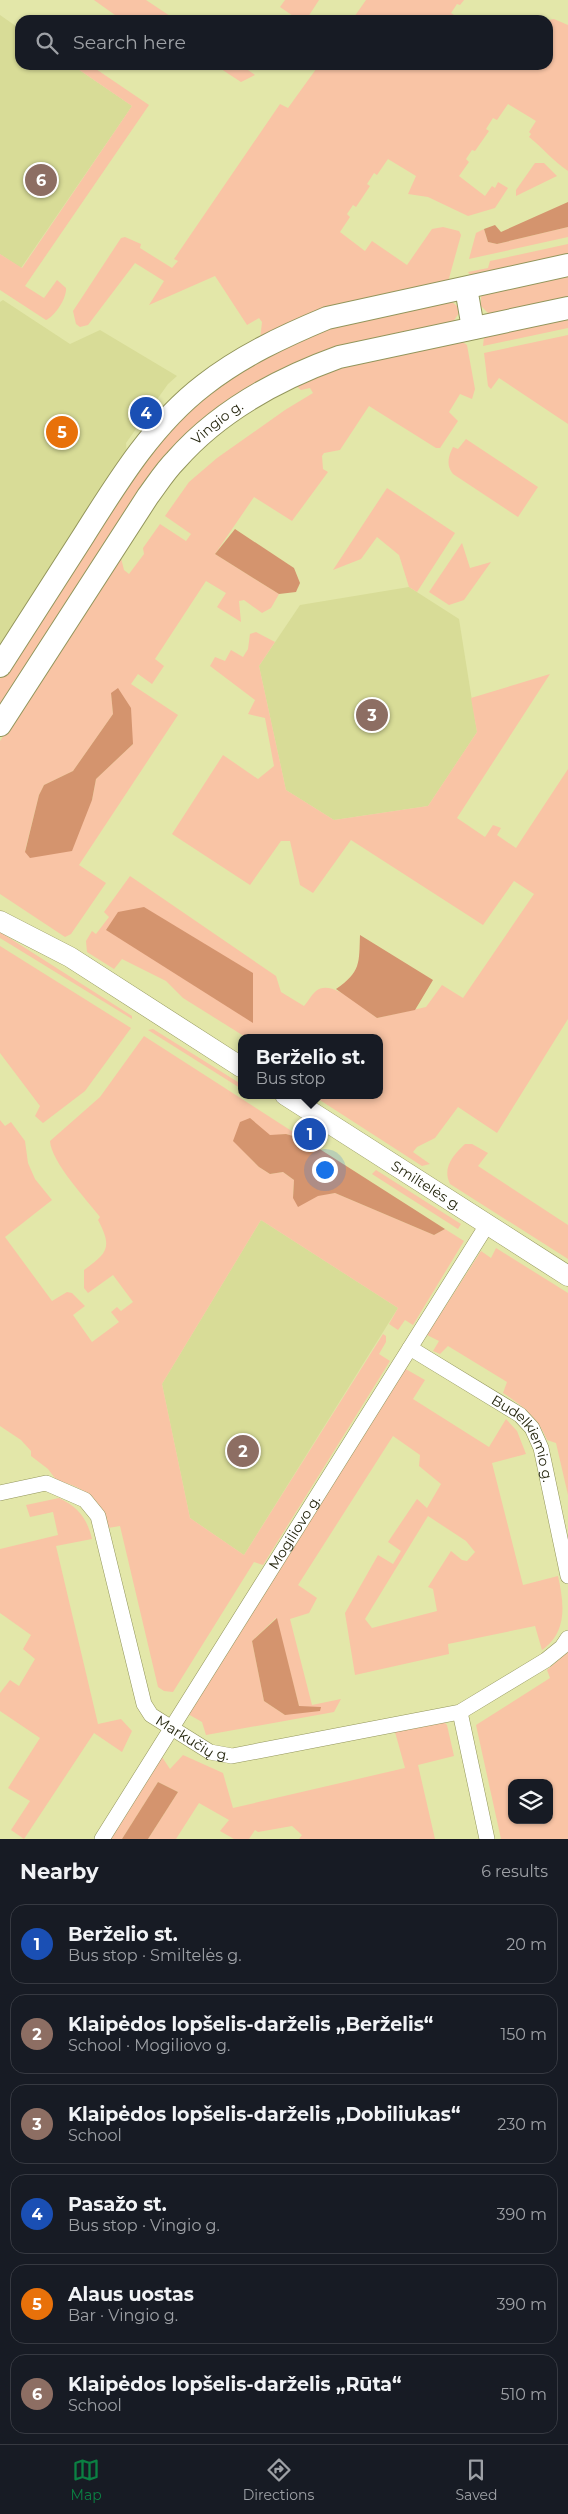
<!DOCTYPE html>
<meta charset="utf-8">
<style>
body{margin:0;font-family:Montserrat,sans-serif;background:#20242c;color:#f1f3f6}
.controls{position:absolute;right:15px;bottom:15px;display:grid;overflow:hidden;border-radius:10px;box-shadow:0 1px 4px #0004}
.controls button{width:45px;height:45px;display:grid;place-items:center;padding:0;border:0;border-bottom:1px solid #363941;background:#171b24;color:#f1f3f6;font:25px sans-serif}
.you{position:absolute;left:324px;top:1169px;width:18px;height:18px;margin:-12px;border:4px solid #fff;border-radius:50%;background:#1a73e8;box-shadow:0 0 0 8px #1a73e833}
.badge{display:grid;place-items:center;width:32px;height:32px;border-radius:50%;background:#0b8043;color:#fff;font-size:16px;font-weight:700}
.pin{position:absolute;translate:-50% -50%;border:2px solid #fff;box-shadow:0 1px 5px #0006}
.popup{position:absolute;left:238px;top:1034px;width:145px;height:65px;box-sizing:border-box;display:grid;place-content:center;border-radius:10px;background:#171b24;filter:drop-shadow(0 1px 4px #0005);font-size:16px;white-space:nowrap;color:#9ea1a6}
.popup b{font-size:19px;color:#f1f3f6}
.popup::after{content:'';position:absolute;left:50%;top:100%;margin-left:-10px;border:10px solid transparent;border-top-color:#171b24}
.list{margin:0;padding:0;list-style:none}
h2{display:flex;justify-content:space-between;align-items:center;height:65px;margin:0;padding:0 20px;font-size:21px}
h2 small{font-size:16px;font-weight:400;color:#9ea1a6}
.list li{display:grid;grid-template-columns:32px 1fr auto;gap:15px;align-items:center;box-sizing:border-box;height:80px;margin:0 10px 10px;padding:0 10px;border:1px solid #363941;border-radius:15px}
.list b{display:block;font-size:19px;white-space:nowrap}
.list p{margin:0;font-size:16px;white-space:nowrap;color:#9ea1a6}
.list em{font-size:16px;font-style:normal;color:#9ea1a6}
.icon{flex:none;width:28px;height:28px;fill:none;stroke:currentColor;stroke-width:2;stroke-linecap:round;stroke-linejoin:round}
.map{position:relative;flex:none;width:568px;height:1839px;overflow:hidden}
.search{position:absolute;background:#171b24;box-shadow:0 1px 4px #0004;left:15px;right:15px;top:15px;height:55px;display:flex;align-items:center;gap:12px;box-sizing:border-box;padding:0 18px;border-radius:15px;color:#9ea1a6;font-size:19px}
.sheet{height:605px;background:#171b24}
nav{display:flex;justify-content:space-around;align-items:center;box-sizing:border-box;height:70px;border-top:1px solid #363941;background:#171b24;font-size:14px;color:#9ea1a6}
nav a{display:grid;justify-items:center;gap:2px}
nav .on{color:#0b8043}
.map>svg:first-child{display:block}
</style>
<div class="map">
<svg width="568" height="1839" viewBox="0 0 568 1839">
<rect width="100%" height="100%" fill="#e3e7a9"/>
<g fill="#d8dc97">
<path d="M 0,15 L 20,29 L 20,65 L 72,65 L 132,106 L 21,268 L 0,254 Z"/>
<path d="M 3,300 L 70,344 L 100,330 L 177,376 L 168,384 L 126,443 L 127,456 L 0,645 L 0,302 Z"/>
<path d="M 409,587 L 459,619 L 477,732 L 428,806 L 334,820 L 286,790 L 259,666 L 300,605 Z"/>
<path d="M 261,1220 L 398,1308 L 244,1555 L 190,1518 L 162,1384 Z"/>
</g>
<g fill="#f9c4a5" fill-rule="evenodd">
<path d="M 94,0 L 146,0 L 176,20 L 122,20 Z"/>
<path d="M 285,0 L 319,0 L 306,20 L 299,20 L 280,7 Z"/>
<path d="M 366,0 L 464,0 L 460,5 L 457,4 L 451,13 L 454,15 L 451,20 L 352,20 Z"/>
<path d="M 554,19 L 568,25 L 568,171 C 553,161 543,148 529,137 L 531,134 L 529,132 L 536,121 L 508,104 L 497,120 L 493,118 L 486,129 L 489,131 L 475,151 L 472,150 L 466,159 L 469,162 L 459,176 L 485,196 L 492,186 L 495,188 L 498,182 L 508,188 L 495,208 L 468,216 L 428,197 L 408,194 L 416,176 L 388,159 L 377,175 L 374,173 L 367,184 L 370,186 L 356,207 L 353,205 L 347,214 L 350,217 L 340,232 L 365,251 L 372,241 L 407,265 L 432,229 L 443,227 L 459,231 L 461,235 L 448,282 L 260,340 L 262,322 L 259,318 L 247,325 L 215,276 L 149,305 L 164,281 L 135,263 L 88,325 L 80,327 L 76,324 L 73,311 L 121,238 L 125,237 L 141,244 L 140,248 L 172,268 L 178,261 L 174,259 L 280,104 L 288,108 L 319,65 L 548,65 L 548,20 Z"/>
<path d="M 72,65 L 90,65 L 149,105 L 25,286 L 44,298 L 57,280 L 66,288 C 67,298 55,316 46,320 L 0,290 L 0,254 L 22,268 L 132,106 Z"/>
<path d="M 215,65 L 241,65 L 255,75 L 241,82 Z"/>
<path d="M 535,163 L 544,163 L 557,176 L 516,196 L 516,190 Z"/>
<path d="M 568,227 L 568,237 L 469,259 L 476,233 L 484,229 L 488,242 L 497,244 Z"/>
<path d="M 568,244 L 568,256 L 471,276 L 468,272 L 488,268 L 490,261 Z"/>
<path d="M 568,274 L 568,299 L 490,315 L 481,306 L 481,297 L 485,292 Z"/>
<path d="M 451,301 L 457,306 L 459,313 L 453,322 L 223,405 L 0,712 L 0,679 L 143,459 L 211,389 L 307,334 Z"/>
<path d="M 568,316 L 568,328 L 483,346 L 484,337 Z"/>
<path d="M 568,335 L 568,424 L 499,378 L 491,389 L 488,386 L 484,353 Z"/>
<path d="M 458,339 L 467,345 L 475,389 L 472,399 L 460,394 L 449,412 L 458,421 L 440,448 L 436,448 L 369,406 L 340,450 L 324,453 L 322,456 L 323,469 L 328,472 L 292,521 L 254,497 L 215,554 L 279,594 L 271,608 L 262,613 L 244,600 L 239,601 L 241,622 L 217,607 L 226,593 L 206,581 L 155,659 L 164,666 L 152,684 L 138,674 L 131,684 L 178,715 L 79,865 L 106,883 L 71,934 L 65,937 L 0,894 L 0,741 L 120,554 L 124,570 L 129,574 L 144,554 L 143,548 L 160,524 L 186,541 L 191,534 L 165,516 L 189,482 L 217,458 L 285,410 L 313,393 L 310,388 L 301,390 L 293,383 L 317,374 ZM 111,693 L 133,744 L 96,779 L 92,800 L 25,851 L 39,795 L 44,785 L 73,771 L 113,714 Z"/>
<path d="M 466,439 L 538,487 L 518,517 L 453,474 C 446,465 448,457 453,447 L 458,449 Z"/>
<path d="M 387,488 L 455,533 L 417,592 L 409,587 L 399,555 L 377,537 L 361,559 L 333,570 Z"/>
<path d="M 462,543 L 470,568 L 491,562 L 464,600 L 449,605 L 429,592 Z"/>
<path d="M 256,632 L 275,642 L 259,666 L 286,790 L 334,820 L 428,806 L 477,732 L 471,698 L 550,674 L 457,818 L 485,837 L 493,825 L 501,828 L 497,835 L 516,848 L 568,769 L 568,1019 L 497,1133 L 458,1107 L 435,1138 L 417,1147 L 413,1152 L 430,1164 L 422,1166 L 312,1095 L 379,1095 L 379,1038 L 247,1038 L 183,998 L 166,981 L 122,959 L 114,969 L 87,952 L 86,941 L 92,931 L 96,934 L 109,917 L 104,912 L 130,876 L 276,976 L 281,992 L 304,1006 C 308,1002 311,995 316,991 C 332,978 364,1009 377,1018 L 426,1007 L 442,985 L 463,998 L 534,894 L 514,881 L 483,925 L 351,840 L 313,893 L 300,885 L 290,841 L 281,841 L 250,885 L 172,834 L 223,755 L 258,779 L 274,766 L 265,718 L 248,714 L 255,700 L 210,666 L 215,657 L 225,661 L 231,650 L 243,657 L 248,649 L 250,634 Z"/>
<path d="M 0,932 L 132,1016 L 132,1019 L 0,938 Z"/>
<path d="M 0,946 L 131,1028 L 85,1091 L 43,1123 L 35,1116 L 40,1106 L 0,1053 Z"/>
<path d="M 153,1029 L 241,1084 L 240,1088 L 148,1030 Z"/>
<path d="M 144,1036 L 304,1139 L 286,1134 L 234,1141 L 259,1167 L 270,1174 L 283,1172 L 294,1180 L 293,1198 L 335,1193 L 434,1235 L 445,1229 L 464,1241 L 413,1325 L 405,1320 L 398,1330 L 389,1324 L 398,1308 L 261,1220 L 162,1384 L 190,1518 L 244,1555 L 383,1334 L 386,1336 L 386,1342 L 379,1354 L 390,1361 L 263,1565 L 254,1562 L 173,1692 L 164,1691 L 158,1687 L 120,1526 L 108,1528 C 98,1500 87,1487 57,1481 L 48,1469 L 31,1456 L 31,1451 L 21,1440 L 0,1426 L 0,1120 L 5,1126 L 11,1122 L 25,1141 L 28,1163 L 35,1179 L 52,1200 L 5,1237 L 52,1301 L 67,1292 L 72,1293 L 85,1306 L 73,1315 L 92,1342 L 119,1322 L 111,1312 L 117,1307 L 121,1311 L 133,1302 L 113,1275 L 88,1293 L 84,1288 L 84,1270 C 107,1253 113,1248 98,1220 L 100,1217 C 87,1200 51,1162 50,1141 L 100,1097 Z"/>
<path d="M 465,1144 L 472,1144 L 488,1153 L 478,1166 L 568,1225 L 568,1259 L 450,1184 C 442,1168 453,1155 465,1144 Z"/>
<path d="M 376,1170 L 461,1224 L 458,1229 L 372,1174 Z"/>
<path d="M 496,1248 L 568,1293 L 568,1495 L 556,1443 L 547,1440 C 538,1418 523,1406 503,1393 L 507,1382 L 448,1346 L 440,1354 L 433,1351 L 439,1341 L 427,1335 L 481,1251 L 491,1258 Z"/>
<path d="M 404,1368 L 425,1380 L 413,1399 L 489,1447 L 506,1419 L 517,1431 L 526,1454 L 492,1463 L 523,1585 L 558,1576 C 564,1603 568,1632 542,1650 L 535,1626 L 448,1644 L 449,1654 L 355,1675 L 345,1613 L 378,1555 L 393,1564 L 401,1551 L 388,1542 L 417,1499 L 427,1508 L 441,1484 L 419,1466 L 420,1455 L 393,1436 L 298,1585 L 317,1598 L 309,1613 L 290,1619 L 312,1705 L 341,1699 L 334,1712 L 206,1735 L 202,1722 L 188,1714 ZM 428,1516 L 466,1541 L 475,1552 L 467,1561 L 462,1560 L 451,1551 L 428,1587 L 433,1589 L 437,1611 L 372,1628 L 365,1619 ZM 276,1618 L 299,1706 L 285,1715 L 264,1701 L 252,1641 Z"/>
<path d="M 59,1498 C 78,1507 87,1518 92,1539 L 56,1546 L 98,1724 L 121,1719 L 132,1731 L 122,1752 L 94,1733 L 24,1839 L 11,1830 L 30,1801 L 8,1788 L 40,1738 L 0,1711 L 0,1693 L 10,1680 L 19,1686 L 35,1659 L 23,1649 L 31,1635 L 0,1613 L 0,1549 L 58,1535 L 53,1512 L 30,1517 L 26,1505 Z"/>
<path d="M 568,1652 L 568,1839 L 501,1839 L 476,1725 L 550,1678 L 547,1670 ZM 512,1783 L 549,1783 L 549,1820 L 512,1820 Z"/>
<path d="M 443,1721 L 447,1725 L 454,1756 L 418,1765 L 435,1839 L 299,1839 L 302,1835 L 292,1826 L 258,1832 L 255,1830 L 249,1839 L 234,1839 L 220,1831 L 229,1820 L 199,1803 L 176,1839 L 148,1839 L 178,1792 L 158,1782 L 122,1839 L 109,1839 L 162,1757 L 170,1769 L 183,1755 L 223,1773 L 233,1808 L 405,1768 L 395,1732 Z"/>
</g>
<g fill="#d4946e">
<path d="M 568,202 L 568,227 L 497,244 L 488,242 L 484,229 L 495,225 L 501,232 Z"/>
<path d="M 235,529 L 294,568 L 300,583 L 296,592 L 279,594 L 215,554 Z"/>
<path d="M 118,688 L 131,708 L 133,744 L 96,779 L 92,800 L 72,851 L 30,858 L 25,852 L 39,795 L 44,785 L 73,771 L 113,714 L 111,693 Z"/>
<path d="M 144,907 L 253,973 L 253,1023 L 106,930 L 118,912 Z"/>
<path d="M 360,935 L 433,980 L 415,1010 L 377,1018 L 336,989 C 361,972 359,963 360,935 Z"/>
<path d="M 250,1118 L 270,1135 L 286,1134 L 304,1139 L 445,1229 L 434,1235 L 335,1193 L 318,1196 L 298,1207 L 293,1198 L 294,1180 L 283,1172 L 270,1174 L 259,1167 L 233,1141 L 240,1122 Z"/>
<path d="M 277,1618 L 299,1706 L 321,1707 L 320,1711 L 285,1715 L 264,1701 L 252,1641 Z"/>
<path d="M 158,1782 L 178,1792 L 148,1839 L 122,1839 Z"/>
</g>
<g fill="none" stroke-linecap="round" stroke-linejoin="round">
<g stroke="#92955b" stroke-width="16">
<g id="minor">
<path id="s1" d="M 410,1348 L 520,1415 L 532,1428 L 541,1448 L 568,1576"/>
<path id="s2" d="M 0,1493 L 46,1483 L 85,1500 L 98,1516 L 144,1704 L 151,1715 L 210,1752 L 232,1756 L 460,1712 L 546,1660 L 562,1647 L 568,1638"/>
<path d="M 460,1712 L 487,1839"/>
<path id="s3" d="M 102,1839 L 487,1225"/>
</g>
</g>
<g stroke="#92955b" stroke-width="21">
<g id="tertiary">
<path d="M 0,921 L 70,957 L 241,1067"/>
<path id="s4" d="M 285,1095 L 568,1276"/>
</g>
</g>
<g stroke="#92955b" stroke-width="24">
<g id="secondary">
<path d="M 466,288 L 473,328"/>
<path d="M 0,666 C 28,622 56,578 84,535 C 118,481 153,424 204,385 C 241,356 284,336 327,318 L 568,265"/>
<path id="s5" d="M 0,725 L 148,496 C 157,484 165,471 176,460 C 220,410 278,379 339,357 L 568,308"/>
</g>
</g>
<use href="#minor" stroke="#fff" stroke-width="15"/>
<use href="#tertiary" stroke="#fff" stroke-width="20"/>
<use href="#secondary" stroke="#fff" stroke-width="22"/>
</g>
<g text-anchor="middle" stroke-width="5" stroke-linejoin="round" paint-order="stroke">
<g font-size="14" fill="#24250d" stroke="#e3e7a9">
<text dy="5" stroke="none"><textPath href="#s5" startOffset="374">Vingio g.</textPath></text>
<text dy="5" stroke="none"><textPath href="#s4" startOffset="168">Smiltelės g.</textPath></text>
<text dy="5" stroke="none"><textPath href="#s1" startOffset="150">Budelkiemio g.</textPath></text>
<text dy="5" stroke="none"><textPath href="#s3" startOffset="362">Mogiliovo g.</textPath></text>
<text dy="5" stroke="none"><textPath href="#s2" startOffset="365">Markučių g.</textPath></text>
</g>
</g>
</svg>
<div class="controls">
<button><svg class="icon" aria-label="layers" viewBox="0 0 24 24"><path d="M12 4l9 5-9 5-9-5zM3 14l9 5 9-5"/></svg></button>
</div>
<div class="you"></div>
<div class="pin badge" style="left:310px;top:1134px;background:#1a4fb4">1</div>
<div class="popup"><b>Berželio st.</b>Bus stop</div>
<div class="pin badge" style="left:243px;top:1451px;background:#8d6e63">2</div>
<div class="pin badge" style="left:372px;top:715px;background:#8d6e63">3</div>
<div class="pin badge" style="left:146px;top:413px;background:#1a4fb4">4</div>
<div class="pin badge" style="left:62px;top:432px;background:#e8710a">5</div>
<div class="pin badge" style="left:41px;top:180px;background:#8d6e63">6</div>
<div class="search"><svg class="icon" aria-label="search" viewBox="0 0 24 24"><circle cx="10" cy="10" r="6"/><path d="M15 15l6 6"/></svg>Search here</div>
</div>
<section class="sheet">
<h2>Nearby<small>6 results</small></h2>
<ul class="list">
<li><span class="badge" style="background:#1a4fb4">1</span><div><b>Berželio st.</b><p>Bus stop · Smiltelės g.</p></div><em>20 m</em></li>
<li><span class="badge" style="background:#8d6e63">2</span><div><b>Klaipėdos lopšelis-darželis „Berželis“</b><p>School · Mogiliovo g.</p></div><em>150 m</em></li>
<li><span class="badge" style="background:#8d6e63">3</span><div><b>Klaipėdos lopšelis-darželis „Dobiliukas“</b><p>School</p></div><em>230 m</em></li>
<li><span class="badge" style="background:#1a4fb4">4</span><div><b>Pasažo st.</b><p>Bus stop · Vingio g.</p></div><em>390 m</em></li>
<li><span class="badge" style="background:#e8710a">5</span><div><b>Alaus uostas</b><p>Bar · Vingio g.</p></div><em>390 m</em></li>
<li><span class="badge" style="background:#8d6e63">6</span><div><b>Klaipėdos lopšelis-darželis „Rūta“</b><p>School</p></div><em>510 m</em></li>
</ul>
</section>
<nav>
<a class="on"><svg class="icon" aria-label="map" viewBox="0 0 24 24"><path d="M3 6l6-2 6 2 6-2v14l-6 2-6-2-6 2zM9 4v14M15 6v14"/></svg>Map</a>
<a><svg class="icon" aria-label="directions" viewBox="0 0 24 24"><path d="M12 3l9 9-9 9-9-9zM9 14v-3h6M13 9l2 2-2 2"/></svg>Directions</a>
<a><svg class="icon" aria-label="saved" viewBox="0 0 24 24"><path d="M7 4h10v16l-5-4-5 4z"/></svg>Saved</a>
</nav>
